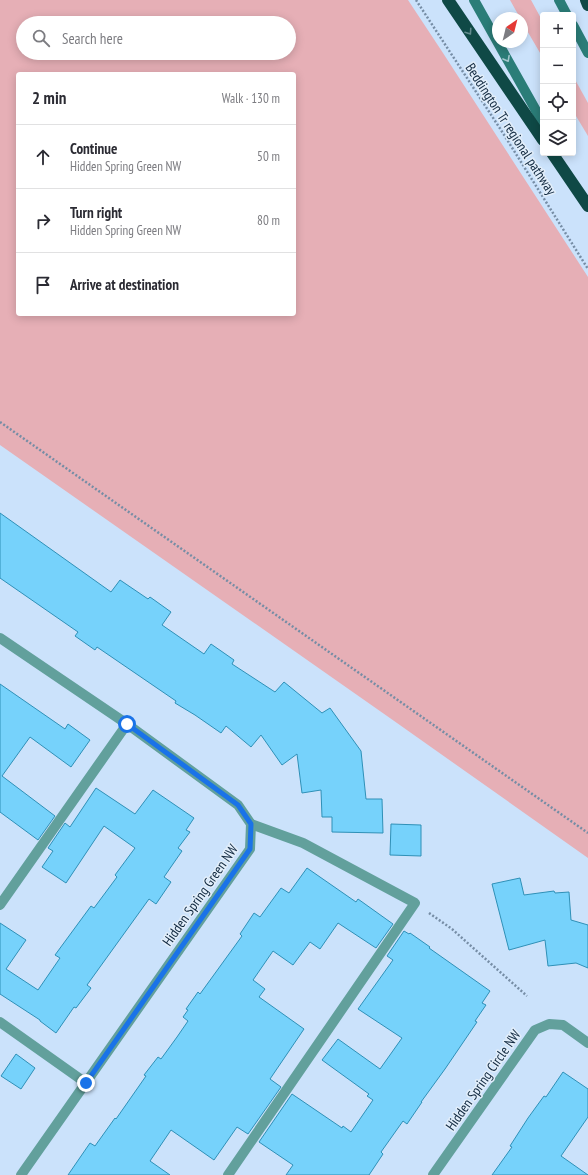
<!DOCTYPE html>
<meta charset="utf-8">
<style>
body{margin:0;font-family:"PT Sans Narrow",sans-serif;background:#f2f2f3;color:#2b2b33}
.controls{position:absolute;right:12px;top:12px;display:grid;overflow:hidden;border-radius:4px;box-shadow:0 2px 10px #0003}
.controls button{width:36px;height:36px;display:grid;place-items:center;padding:0;border:0;border-bottom:1px solid #e1e1e2;background:#fff;color:#2b2b33;font:20px sans-serif}
.compass{position:absolute;left:492px;top:12px;width:36px;height:36px;border-radius:50%;background:#fff;box-shadow:0 2px 10px #0003;rotate:35deg}
.stop{position:absolute;width:12px;height:12px;margin:-9px;border:3px solid #1a73e8;border-radius:50%;background:#fff}
.stop.end{background:#1a73e8;border-color:#fff;box-shadow:0 1px 4px #0008}
.list{margin:0;padding:0;list-style:none}
h2{display:flex;justify-content:space-between;align-items:center;height:52px;margin:0;padding:0 16px;font-size:17px}
h2 small{font-size:13px;font-weight:400;color:#7c7c81}
.list li{display:grid;grid-template-columns:26px 1fr auto;gap:12px;align-items:center;box-sizing:border-box;height:64px;padding:0 16px;border-top:1px solid #e1e1e2}
.list b{display:block;font-size:15px;white-space:nowrap}
.list p{margin:0;font-size:13px;white-space:nowrap;color:#7c7c81}
.list em{font-size:13px;font-style:normal;color:#7c7c81}
.icon{flex:none;width:22px;height:22px;fill:none;stroke:currentColor;stroke-width:2;stroke-linecap:round;stroke-linejoin:round}
.map{position:relative;flex:none;width:588px;height:1175px;overflow:hidden}
.search{position:absolute;background:#fff;box-shadow:0 2px 10px #0003;left:16px;top:16px;width:280px;height:44px;display:flex;align-items:center;gap:10px;box-sizing:border-box;padding:0 14px;border-radius:22px;color:#7c7c81;font-size:15px}
.panel{position:absolute;background:#fff;box-shadow:0 2px 10px #0003;left:16px;top:72px;width:280px;height:244px;border-radius:4px}
.map>svg:first-child{display:block}
</style>
<div class="map">
<svg width="588" height="1175" viewBox="0 0 588 1175">
<rect width="100%" height="100%" fill="#cbe2fb"/>
<g fill="#e6afb6" fill-rule="evenodd">
<path d="M 0,0 L 408,0 L 443,53 L 588,277 L 588,858 L 397,723 L 0,445 ZM 23,23 L 289,23 L 289,53 L 23,53 ZM 18,74 L 294,74 L 294,314 L 18,314 Z"/>
<path d="M 510,0 L 531,0 L 543,22 L 543,58 L 522,22 L 522,18 L 520,18 Z"/>
<path d="M 573,76 L 588,103 L 588,136 L 573,111 Z"/>
</g>
<g fill="#76d2fb" stroke="#2f90b7">
<path d="M 0,513 L 111,592 L 120,580 L 148,599 L 150,597 L 171,612 L 162,625 L 204,654 L 211,644 L 234,660 L 232,664 L 275,692 L 284,682 L 322,713 L 330,708 L 361,751 L 366,799 L 382,799 L 383,833 L 332,832 L 332,817 L 322,817 L 321,790 L 302,793 L 297,754 L 282,765 L 261,735 L 251,747 L 226,726 L 221,733 L 195,715 L 175,703 L 176,701 L 97,647 L 95,650 L 75,636 L 78,632 L 0,578 Z"/>
<path d="M 0,684 L 65,729 L 68,724 L 90,740 L 71,767 L 30,737 L 2,776 L 55,816 L 38,840 L 0,812 Z"/>
<path d="M 96,788 L 135,814 L 153,790 L 194,818 L 186,830 L 190,832 L 178,848 L 182,851 L 164,877 L 171,882 L 156,904 L 149,899 L 87,985 L 91,988 L 76,1008 L 74,1007 L 56,1033 L 40,1021 L 40,1020 L 0,994 L 0,923 L 26,940 L 6,969 L 38,990 L 60,958 L 55,955 L 91,906 L 94,908 L 117,877 L 115,875 L 135,848 L 104,826 L 66,883 L 42,867 L 53,851 L 48,848 L 65,823 L 70,827 Z"/>
<path d="M 391,824 L 421,825 L 421,856 L 390,855 Z"/>
<path d="M 307,868 L 356,902 L 358,899 L 393,924 L 376,948 L 338,923 L 320,949 L 310,942 L 293,965 L 273,951 L 253,980 L 265,989 L 259,997 L 304,1029 L 270,1079 L 281,1087 L 248,1134 L 237,1127 L 214,1160 L 171,1130 L 150,1161 L 170,1175 L 68,1175 L 90,1143 L 95,1146 L 115,1118 L 116,1119 L 146,1076 L 144,1075 L 158,1057 L 161,1059 L 177,1037 L 188,1021 L 183,1017 L 188,1010 L 186,1009 L 198,992 L 200,994 L 242,936 L 240,934 L 254,913 L 260,917 L 281,888 L 289,893 Z"/>
<path d="M 520,878 L 524,895 L 554,891 L 555,893 L 569,892 L 571,920 L 588,925 L 588,968 L 576,963 L 548,966 L 545,940 L 509,950 L 492,884 Z"/>
<path d="M 404,931 L 409,934 L 410,933 L 430,947 L 429,948 L 490,991 L 482,1003 L 486,1005 L 475,1021 L 477,1022 L 445,1069 L 421,1102 L 422,1102 L 407,1124 L 403,1121 L 381,1152 L 383,1154 L 369,1175 L 286,1175 L 293,1165 L 259,1142 L 292,1094 L 342,1128 L 343,1126 L 351,1132 L 373,1100 L 367,1096 L 369,1094 L 322,1060 L 338,1039 L 380,1069 L 402,1038 L 358,1009 L 393,960 L 387,956 Z"/>
<path d="M 16,1054 L 35,1068 L 21,1089 L 1,1076 Z"/>
<path d="M 563,1072 L 588,1089 L 588,1117 L 561,1156 L 588,1175 L 492,1175 L 512,1147 L 510,1146 L 528,1118 L 544,1096 L 546,1097 Z"/>
</g>
<g fill="none" stroke-linecap="round" stroke-linejoin="round">
<g stroke="#768da5" stroke-width="2.5" stroke-dasharray="2 2" stroke-linecap="butt">
<path d="M 416,0 L 501,130 L 588,269"/>
<path d="M 0,422 L 588,833"/>
<path d="M 429,913 L 452,929 L 527,996"/>
</g>
<g stroke="#62a09c" stroke-width="10">
<path d="M 0,905 L 127,724"/>
<path d="M 0,1022 L 86,1083"/>
<path d="M 228,1175 L 415,903 L 303,843 L 251,824"/>
</g>
<g stroke="#62a09c" stroke-width="10">
<path d="M 0,638 L 127,724 L 238,805 L 251,824 L 250,849 L 21,1175"/>
<path d="M 433,1175 L 535,1030 L 549,1024 L 563,1025 L 588,1043"/>
</g>
<g stroke="#2b7d78" stroke-width="10">
<path d="M 474,0 L 543,123"/>
<path d="M 559,0 L 567,15"/>
<path d="M 573,25 L 588,53"/>
</g>
<g stroke="#0f4946" stroke-width="12">
<path d="M 448,0 L 543,140"/>
<path d="M 586,0 L 588,5"/>
<path d="M 552,153 L 588,206"/>
</g>
</g>
<defs><path id="oneway-chevron" d="M-2-3.5L2.5 0L-2 3.5" fill="none" stroke-width="1.6" stroke-linecap="round" stroke-linejoin="round"/></defs>
<use stroke="#638b8e" href="#oneway-chevron" transform="translate(469 32) rotate(56)"/>
<use stroke="#a2c6cc" href="#oneway-chevron" transform="translate(507 59) rotate(61)"/>
<g fill="none" stroke-linecap="round" stroke-linejoin="round">
<path stroke="#1a73e8" stroke-width="5" d="M 86,1083 L 250,849 L 251,824 L 238,805 L 127,724"/>
</g>
<g text-anchor="middle" stroke-width="3" stroke-linejoin="round" paint-order="stroke">
<g font-size="14" fill="#112940" stroke="#e2eefa">
<text transform="translate(511 129) rotate(57)" y="5">Beddington Tr regional pathway</text>
<text transform="translate(200 895) rotate(-55)" y="5">Hidden Spring Green NW</text>
<text transform="translate(483 1080) rotate(-55)" y="5">Hidden Spring Circle NW</text>
</g>
</g>
</svg>
<div class="controls">
<button>+</button>
<button>−</button>
<button><svg class="icon" aria-label="locate" viewBox="0 0 24 24"><circle cx="12" cy="12" r="6"/><path d="M12 2v4M12 18v4M2 12h4M18 12h4"/></svg></button>
<button><svg class="icon" aria-label="layers" viewBox="0 0 24 24"><path d="M12 4l9 5-9 5-9-5zM3 14l9 5 9-5"/></svg></button>
</div>
<svg class="compass" viewBox="-18 -18 36 36"><path d="M0-13l5 13h-10z" fill="#e53935"/><path d="M0 13l5-13h-10z" fill="#7c7c81"/></svg>
<div class="stop" style="left:127px;top:724px"></div>
<div class="stop end" style="left:86px;top:1083px"></div>
<div class="search"><svg class="icon" aria-label="search" viewBox="0 0 24 24"><circle cx="10" cy="10" r="6"/><path d="M15 15l6 6"/></svg>Search here</div>
<section class="panel">
<h2>2 min<small>Walk · 130 m</small></h2>
<ul class="list">
<li><svg class="icon" aria-label="ahead" viewBox="0 0 24 24"><path d="M12 20V5M6 11l6-6 6 6"/></svg><div><b>Continue</b><p>Hidden Spring Green NW</p></div><em>50 m</em></li>
<li><svg class="icon" aria-label="right" viewBox="0 0 24 24"><path d="M7 20v-9h11M14 6l5 5-5 5"/></svg><div><b>Turn right</b><p>Hidden Spring Green NW</p></div><em>80 m</em></li>
<li><svg class="icon" aria-label="arrive" viewBox="0 0 24 24"><path d="M6 21V4h12l-3 4 3 4H6"/></svg><div><b>Arrive at destination</b></div></li>
</ul>
</section>
</div>
